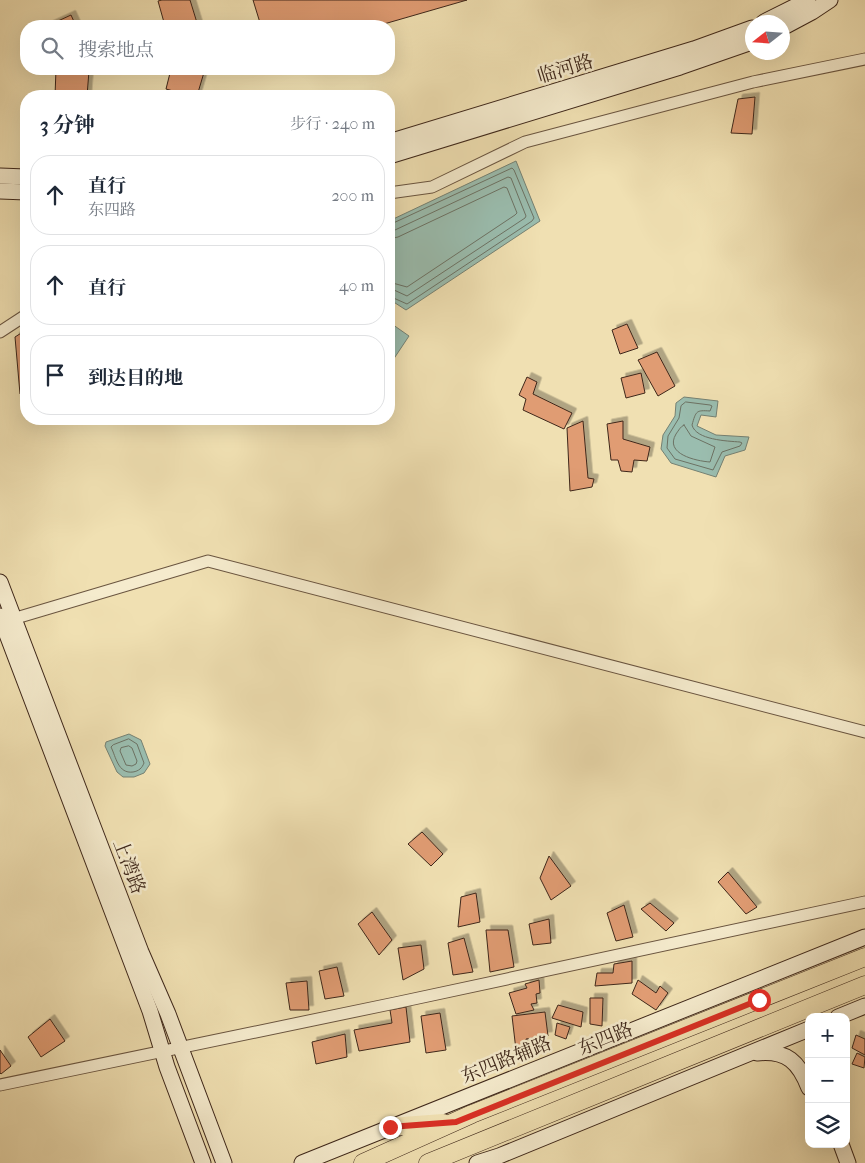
<!DOCTYPE html>
<html lang="zh">
<meta charset="utf-8">
<style>
body{margin:0;font-family:"IM FELL French Canon","Noto Serif SC",serif;background:#f6f6f7;color:#1f2937}
.controls{position:absolute;right:15px;bottom:15px;display:grid;overflow:hidden;border-radius:10px;box-shadow:0 5px 20px #0002}
.controls button{width:45px;height:45px;display:grid;place-items:center;padding:0;border:0;border-bottom:1px solid #e0e1e3;background:#fff;color:#1f2937;font:25px sans-serif}
.compass{position:absolute;left:745px;top:15px;width:45px;height:45px;border-radius:50%;background:#fff;box-shadow:0 5px 20px #0002;rotate:253deg}
.stop{position:absolute;width:15px;height:15px;margin:-11px;border:4px solid #d93025;border-radius:50%;background:#fff}
.stop.end{background:#d93025;border-color:#fff;box-shadow:0 1px 5px #0008}
.list{margin:0;padding:0;list-style:none}
h2{display:flex;justify-content:space-between;align-items:center;height:65px;margin:0;padding:0 20px;font-size:21px}
h2 small{font-size:16px;font-weight:400;color:#747a83}
.list li{display:grid;grid-template-columns:32px 1fr auto;gap:15px;align-items:center;box-sizing:border-box;height:80px;margin:0 10px 10px;padding:0 10px;border:1px solid #e0e1e3;border-radius:20px}
.list b{display:block;font-size:19px;white-space:nowrap}
.list p{margin:0;font-size:16px;white-space:nowrap;color:#747a83}
.list em{font-size:16px;font-style:normal;color:#747a83}
.icon{flex:none;width:28px;height:28px;fill:none;stroke:currentColor;stroke-width:2;stroke-linecap:round;stroke-linejoin:round}
.map{position:relative;flex:none;width:865px;height:1163px;overflow:hidden}
.search{position:absolute;background:#fff;box-shadow:0 5px 20px #0002;left:20px;top:20px;width:375px;height:55px;display:flex;align-items:center;gap:12px;box-sizing:border-box;padding:0 18px;border-radius:20px;color:#747a83;font-size:19px}
.panel{position:absolute;background:#fff;box-shadow:0 5px 20px #0002;left:20px;top:90px;width:375px;height:335px;border-radius:20px}
.map>svg:first-child{display:block}
</style>
<div class="map">
<svg width="865" height="1163" viewBox="0 0 865 1163">
<defs>
<filter id="shadow"><feDropShadow dx="4.5" dy="-4.5" stdDeviation="0" flood-color="#0004"/></filter>
</defs>
<rect width="100%" height="100%" fill="#f0e0b2"/>
<filter id="stains"><feTurbulence type="fractalNoise" baseFrequency=".004" numOctaves="4"/><feColorMatrix values="0 0 0 0 .2 0 0 0 0 .09 0 0 0 0 .02 0 0 0 .5 -.17"/></filter>
<radialGradient id="worn" r=".72"><stop offset=".6" stop-color="#630" stop-opacity="0"/><stop offset="1" stop-color="#630" stop-opacity=".3"/></radialGradient>
<g fill="#9abdaf" stroke="#758173">
<path d="M 516,161 L 540,221 L 406,310 L 389,299 L 389,221 Z"/>
<path d="M 389,322 L 409,336 L 389,366 Z"/>
<path d="M 684,397 L 718,401 L 716,417 L 701,415 L 697,426 L 716,435 L 749,437 L 745,450 L 725,456 L 716,477 L 671,463 L 661,449 L 663,435 L 675,416 L 676,403 Z"/>
<path d="M 129,734 L 141,740 L 150,764 L 144,773 L 134,777 L 123,777 L 117,772 L 105,746 L 106,742 Z"/>
</g>
<g fill="none" stroke-linecap="round" stroke-linejoin="round">
<g stroke="#6c7264" stroke-width="1">
<path d="M 389,225 L 512,168 L 514,170 L 534,218 L 532,221 L 407,304 L 389,296"/>
<path d="M 389,231 L 395,230 L 508,177 L 511,178 L 526,216 L 525,218 L 407,296 L 394,290 L 389,289"/>
<path d="M 389,239 L 398,237 L 504,187 L 507,188 L 517,213 L 515,215 L 407,287 L 389,282"/>
<path d="M 686,402 L 710,405 L 712,406 L 710,411 C 696,410 696,411 692,425 C 696,440 727,441 740,442 L 742,443 L 740,446 L 722,452 L 713,470 L 675,459 L 667,448 L 668,436 L 679,418 L 681,406 Z"/>
<path d="M 684,425 L 691,436 L 715,447 L 710,462 C 696,461 664,454 676,434 C 679,430 680,427 684,425 Z"/>
<path d="M 129,739 L 137,744 L 144,763 C 142,768 139,771 133,772 C 118,774 116,757 111,747 L 113,745 Z"/>
<path d="M 129,746 L 132,748 L 137,761 L 136,764 L 132,766 L 126,765 L 120,751 L 121,748 Z"/>
</g>
</g>
<g fill="#e09c73" stroke="#3e271a" filter="url(#shadow)">
<path d="M 162,0 L 190,0 L 198,26 L 165,26 L 158,1 Z"/>
<path d="M 253,0 L 467,0 L 377,26 L 261,26 Z"/>
<path d="M 71,15 L 76,26 L 47,26 Z"/>
<path d="M 56,69 L 89,71 L 87,96 L 55,96 Z"/>
<path d="M 171,69 L 205,69 L 197,96 L 191,96 L 166,89 Z"/>
<path d="M 755,97 L 752,134 L 731,133 L 738,99 Z"/>
<path d="M 627,324 L 638,348 L 620,354 L 612,330 Z"/>
<path d="M 26,330 L 26,393 L 20,394 L 15,337 Z"/>
<path d="M 657,352 L 675,386 L 658,396 L 638,360 Z"/>
<path d="M 641,373 L 645,393 L 626,398 L 621,378 Z"/>
<path d="M 527,377 L 537,382 L 533,394 L 572,413 L 564,429 L 523,410 L 526,399 L 519,395 Z"/>
<path d="M 583,421 L 588,478 L 594,479 L 592,487 L 570,491 L 567,428 Z"/>
<path d="M 623,421 L 623,439 L 650,447 L 647,461 L 634,460 L 632,472 L 621,471 L 618,460 L 611,460 L 607,424 Z"/>
<path d="M 422,832 L 443,854 L 431,866 L 408,844 Z"/>
<path d="M 549,856 L 571,886 L 551,900 L 540,878 Z"/>
<path d="M 728,872 L 757,907 L 746,914 L 718,882 Z"/>
<path d="M 476,893 L 480,922 L 458,927 L 461,897 Z"/>
<path d="M 650,903 L 674,923 L 666,931 L 641,909 Z"/>
<path d="M 624,905 L 633,937 L 616,941 L 607,913 Z"/>
<path d="M 372,912 L 392,940 L 379,955 L 358,924 Z"/>
<path d="M 549,919 L 551,943 L 533,945 L 529,924 Z"/>
<path d="M 486,930 L 508,930 L 514,967 L 490,972 Z"/>
<path d="M 464,938 L 473,972 L 453,975 L 448,943 Z"/>
<path d="M 421,945 L 424,969 L 403,980 L 398,948 Z"/>
<path d="M 632,961 L 632,983 L 595,986 L 597,973 L 613,973 L 614,964 Z"/>
<path d="M 337,967 L 344,996 L 325,999 L 319,971 Z"/>
<path d="M 539,980 L 540,993 L 536,994 L 537,1003 L 531,1004 L 534,1010 L 516,1014 L 509,993 L 527,988 L 525,984 Z"/>
<path d="M 638,980 L 656,993 L 660,986 L 668,993 L 656,1010 L 632,994 Z"/>
<path d="M 307,981 L 309,1010 L 290,1010 L 286,983 Z"/>
<path d="M 590,998 L 603,998 L 602,1026 L 590,1024 Z"/>
<path d="M 558,1005 L 583,1012 L 581,1027 L 552,1018 Z"/>
<path d="M 406,1007 L 410,1042 L 359,1051 L 354,1030 L 392,1023 L 390,1010 Z"/>
<path d="M 545,1012 L 548,1036 L 526,1039 L 526,1049 L 516,1050 L 512,1016 Z"/>
<path d="M 440,1013 L 446,1050 L 426,1053 L 421,1016 Z"/>
<path d="M 50,1019 L 65,1041 L 41,1057 L 28,1037 Z"/>
<path d="M 557,1023 L 570,1027 L 566,1039 L 555,1035 Z"/>
<path d="M 345,1034 L 347,1057 L 316,1064 L 312,1042 Z"/>
<path d="M 856,1035 L 865,1039 L 865,1055 L 852,1048 Z"/>
<path d="M 0,1050 L 11,1066 L 1,1074 L 0,1073 Z"/>
<path d="M 857,1053 L 865,1057 L 864,1068 L 852,1064 Z"/>
</g>
<g fill="none" stroke-linecap="round" stroke-linejoin="round">
<g stroke="#6a5540" stroke-width="13">
<g id="street">
<path d="M 389,193 L 432,187 L 525,142 L 753,82 L 865,59"/>
<path d="M 0,332 L 26,315"/>
<path d="M 6,621 L 208,561 L 865,732"/>
<path d="M 0,1085 L 395,1003 L 865,902"/>
</g>
</g>
<g stroke="#3e271a" stroke-width="17">
<g id="secondary">
<path d="M 764,22 L 808,0"/>
<path d="M 782,28 L 812,12 L 830,0"/>
<path d="M 389,142 L 694,49 L 752,28"/>
<path d="M 389,156 L 680,67 L 752,42"/>
<path d="M 0,176 L 26,177"/>
<path d="M 0,191 L 26,192"/>
<path d="M 0,582 L 94,829 L 141,952 L 168,1014 L 224,1163"/>
<path d="M 0,616 L 150,1011 L 167,1067 L 203,1163"/>
<path d="M 838,1017 L 865,1006"/>
<path d="M 757,1053 C 787,1050 799,1062 809,1088"/>
<path d="M 841,1144 L 848,1163"/>
<path d="M 302,1163 L 865,937"/>
<path d="M 477,1163 L 499,1156 L 809,1029"/>
</g>
</g>
<g stroke="#3e271a" stroke-width="19">
<g id="primary">
<path d="M 390,1127 L 443,1123"/>
<path d="M 363,1163 L 472,1114 L 865,957"/>
<path d="M 428,1163 L 865,985"/>
</g>
</g>
<use href="#street" stroke="#f5ebcd" stroke-width="11"/>
<use href="#secondary" stroke="#f5ebcd" stroke-width="15"/>
<use href="#primary" stroke="#f0e0b2" stroke-width="18"/>
</g>
<g fill="none" stroke-linecap="round" stroke-linejoin="round">
<path stroke="#d93025" stroke-width="6" d="M 390,1127 L 456,1122 L 759,1000"/>
</g>
<g text-anchor="middle" stroke-width="5" stroke-linejoin="round" paint-order="stroke">
<g font-size="19" fill="#3e271a" stroke="#f5ebcd">
<text transform="translate(565 68) rotate(-17)" y="7">临河路</text>
<text transform="translate(130 866) rotate(69)" y="7">上湾路</text>
<text transform="translate(605 1038) rotate(-22)" y="7">东四路</text>
<text transform="translate(506 1059) rotate(-22)" y="7">东四路辅路</text>
</g>
</g>
<rect width="100%" height="100%" filter="url(#stains)"/>
<rect width="100%" height="100%" fill="url(#worn)"/>
</svg>
<div class="controls">
<button>+</button>
<button>−</button>
<button><svg class="icon" aria-label="layers" viewBox="0 0 24 24"><path d="M12 4l9 5-9 5-9-5zM3 14l9 5 9-5"/></svg></button>
</div>
<svg class="compass" viewBox="-18 -18 36 36"><path d="M0-13l5 13h-10z" fill="#e53935"/><path d="M0 13l5-13h-10z" fill="#747a83"/></svg>
<div class="stop" style="left:759px;top:1000px"></div>
<div class="stop end" style="left:390px;top:1127px"></div>
<div class="search"><svg class="icon" aria-label="search" viewBox="0 0 24 24"><circle cx="10" cy="10" r="6"/><path d="M15 15l6 6"/></svg>搜索地点</div>
<section class="panel">
<h2>3 分钟<small>步行 · 240 m</small></h2>
<ul class="list">
<li><svg class="icon" aria-label="ahead" viewBox="0 0 24 24"><path d="M12 20V5M6 11l6-6 6 6"/></svg><div><b>直行</b><p>东四路</p></div><em>200 m</em></li>
<li><svg class="icon" aria-label="ahead" viewBox="0 0 24 24"><path d="M12 20V5M6 11l6-6 6 6"/></svg><div><b>直行</b></div><em>40 m</em></li>
<li><svg class="icon" aria-label="arrive" viewBox="0 0 24 24"><path d="M6 21V4h12l-3 4 3 4H6"/></svg><div><b>到达目的地</b></div></li>
</ul>
</section>
</div>
